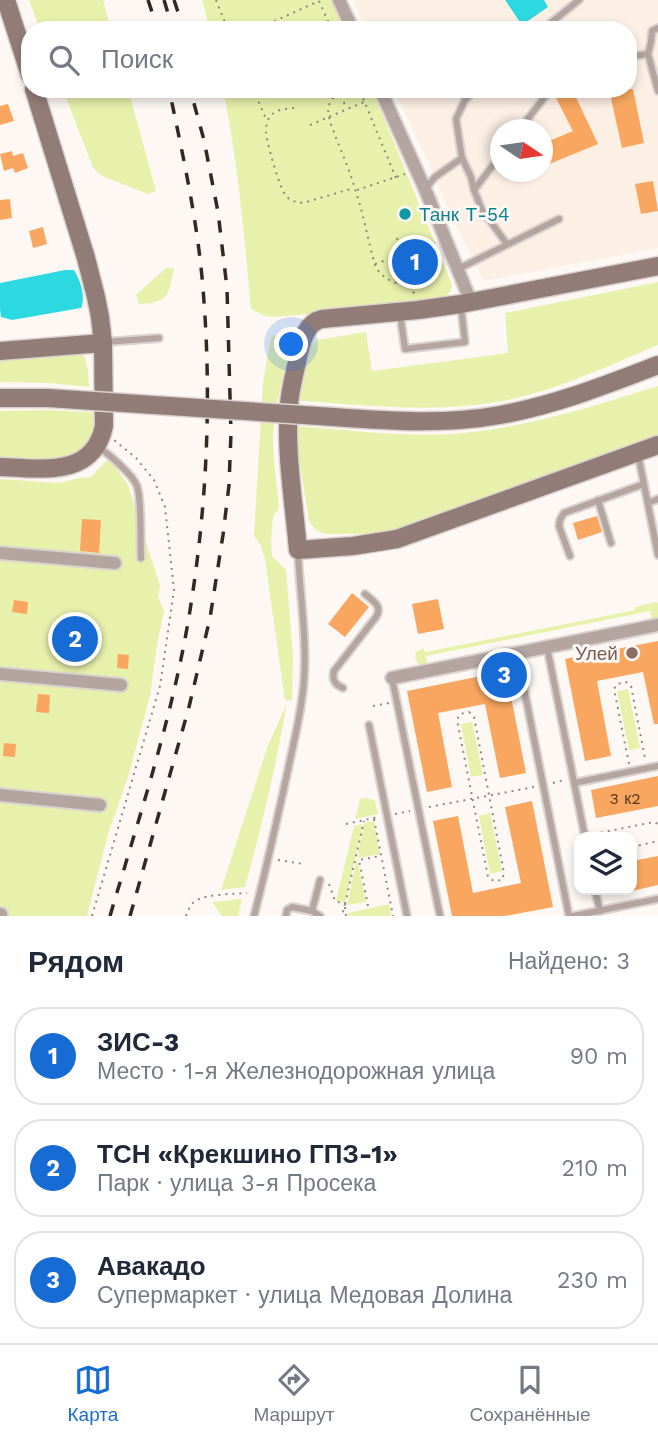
<!DOCTYPE html>
<html lang="ru">
<meta charset="utf-8">
<style>
body{margin:0;font-family:"Work Sans",sans-serif;background:#f2f2f3;color:#1f2937}
.controls{position:absolute;right:21px;bottom:21px;display:grid;overflow:hidden;border-radius:14px;box-shadow:0 4px 10px #0003}
.controls button{width:63px;height:63px;display:grid;place-items:center;padding:0;border:0;border-bottom:2px solid #e0e1e3;background:#fff;color:#1f2937;font:35px sans-serif}
.compass{position:absolute;left:490px;top:119px;width:63px;height:63px;border-radius:50%;background:#fff;box-shadow:0 4px 10px #0003;rotate:103deg}
.you{position:absolute;left:292px;top:345px;width:24px;height:24px;margin:-18px;border:5px solid #fff;border-radius:50%;background:#1a73e8;box-shadow:0 0 0 10px #1a73e833}
.badge{display:grid;place-items:center;width:46px;height:46px;border-radius:50%;background:#176bd5;color:#fff;font-size:23px;font-weight:700}
.pin{position:absolute;translate:-50% -50%;border:4px solid #fff;box-shadow:0 2px 7px #0006}
.list{margin:0;padding:0;list-style:none}
h2{display:flex;justify-content:space-between;align-items:center;height:91px;margin:0;padding:0 28px;font-size:30px}
h2 small{font-size:23px;font-weight:400;color:#747a83}
.list li{display:grid;grid-template-columns:46px 1fr auto;gap:21px;align-items:center;box-sizing:border-box;height:98px;margin:0 14px 14px;padding:0 14px;border:2px solid #e0e1e3;border-radius:28px}
.list b{display:block;font-size:26px;white-space:nowrap}
.list p{margin:0;font-size:23px;white-space:nowrap;color:#747a83}
.list em{font-size:23px;font-style:normal;color:#747a83}
.icon{flex:none;width:38px;height:38px;fill:none;stroke:currentColor;stroke-width:2;stroke-linecap:round;stroke-linejoin:round}
.map{position:relative;flex:none;width:658px;height:916px;overflow:hidden}
.search{position:absolute;background:#fff;box-shadow:0 4px 10px #0003;left:21px;right:21px;top:21px;height:77px;display:flex;align-items:center;gap:18px;box-sizing:border-box;padding:0 24px;border-radius:28px;color:#747a83;font-size:26px}
.sheet{height:427px;background:#fff}
nav{display:flex;justify-content:space-around;align-items:center;box-sizing:border-box;height:98px;border-top:2px solid #e0e1e3;background:#fff;font-size:19px;color:#747a83}
nav a{display:grid;justify-items:center;gap:4px}
nav .on{color:#176bd5}
.map>svg:first-child{display:block}
</style>
<div class="map">
<svg width="658" height="916" viewBox="0 0 658 916">
<rect width="100%" height="100%" fill="#fef8f4"/>
<path fill="#fcefe4" fill-rule="evenodd" d="M 353,0 L 658,0 L 658,248 L 484,281 L 447,207 L 435,177 L 394,89 L 628,89 L 628,30 L 366,30 ZM 500,130 L 542,130 L 542,172 L 500,172 Z"/>
<g fill="#e7f1ab">
<path d="M 29,0 L 103,0 L 111,30 L 40,30 Z"/>
<path d="M 202,0 L 331,0 L 344,30 L 210,30 Z"/>
<path d="M 63,89 L 128,89 L 156,191 L 148,194 L 102,176 L 93,168 Z"/>
<path d="M 223,89 L 372,89 L 451,282 C 454,290 449,294 443,298 L 321,313 L 275,317 L 265,316 L 251,309 C 244,235 238,162 223,89 Z"/>
<path d="M 166,268 L 174,268 C 169,294 170,303 139,304 L 136,295 Z"/>
<path d="M 658,282 L 658,345 C 605,367 552,393 496,402 C 426,414 356,404 287,400 L 301,381 L 311,347 L 317,340 L 366,332 L 372,371 L 508,353 L 505,313 Z"/>
<path d="M 276,335 L 281,337 L 290,355 C 283,377 276,401 274,425 C 271,453 277,480 279,508 L 273,516 L 271,543 L 272,556 L 286,570 L 293,655 L 292,700 L 285,701 L 265,559 L 260,544 L 254,536 L 263,382 L 271,337 Z"/>
<path d="M 58,352 L 83,352 L 88,369 L 89,387 L 49,383 L 0,382 L 0,360 Z"/>
<path d="M 658,386 L 658,437 L 402,530 L 381,534 L 324,534 L 316,530 L 309,521 L 294,426 C 350,430 408,438 465,433 C 531,426 595,406 658,386 Z"/>
<path d="M 48,410 L 101,413 L 100,426 L 77,459 L 0,464 L 0,411 Z"/>
<path d="M 109,458 L 128,485 L 160,586 L 158,597 L 164,610 L 156,651 L 150,696 L 128,777 L 108,834 L 87,916 L 0,916 L 0,479 L 59,483 L 80,478 L 91,477 Z"/>
<path d="M 656,602 L 658,603 L 658,617 L 652,620 L 650,611 L 426,656 L 427,665 L 418,664 L 415,658 L 416,652 L 423,648 L 425,652 L 635,610 L 635,607 Z"/>
<path d="M 628,689 L 640,748 L 629,750 L 617,691 Z"/>
<path d="M 287,703 C 276,765 262,826 245,887 L 221,890 L 267,748 Z"/>
<path d="M 472,722 L 483,775 L 471,777 L 461,724 Z"/>
<path d="M 368,798 L 375,801 L 378,814 L 355,819 L 360,799 Z"/>
<path d="M 490,813 L 502,871 L 490,874 L 479,816 Z"/>
<path d="M 374,821 L 380,854 L 359,858 L 358,852 L 364,823 Z"/>
<path d="M 363,824 L 345,903 L 336,901 L 354,826 Z"/>
<path d="M 357,858 L 366,902 L 347,905 Z"/>
<path d="M 242,899 L 238,916 L 222,916 L 212,902 Z"/>
<path d="M 389,904 L 391,916 L 348,916 L 348,913 Z"/>
</g>
<g fill="#2dd9e0">
<path d="M 505,0 L 544,0 L 548,7 L 522,25 Z"/>
<path d="M 65,270 L 74,270 C 80,280 86,296 81,308 L 12,320 L 1,317 L 0,309 L 0,283 Z"/>
</g>
<g fill="#f9a760">
<path d="M 572,89 L 598,144 L 542,167 L 542,144 L 573,131 L 556,98 Z"/>
<path d="M 609,89 L 633,89 L 644,143 L 622,148 Z"/>
<path d="M 8,104 L 14,121 L 0,125 L 0,106 Z"/>
<path d="M 12,151 L 13,156 L 23,153 L 28,168 L 15,173 L 13,168 L 4,171 L 0,154 Z"/>
<path d="M 653,181 L 658,211 L 641,214 L 635,184 Z"/>
<path d="M 10,199 L 12,218 L 0,220 L 0,200 Z"/>
<path d="M 43,227 L 47,244 L 33,248 L 29,231 Z"/>
<path d="M 597,516 L 602,532 L 578,540 L 573,523 Z"/>
<path d="M 82,519 L 101,520 L 99,553 L 80,551 Z"/>
<path d="M 352,593 L 369,607 L 345,637 L 328,624 Z"/>
<path d="M 438,599 L 444,629 L 418,634 L 412,604 Z"/>
<path d="M 14,600 L 28,602 L 27,614 L 12,612 Z"/>
<path d="M 658,641 L 658,724 L 654,724 L 643,672 L 597,681 L 611,756 L 585,761 L 565,659 Z"/>
<path d="M 118,654 L 129,655 L 128,669 L 117,668 Z"/>
<path d="M 506,671 L 526,773 L 500,778 L 485,704 L 438,713 L 452,787 L 427,792 L 407,691 Z"/>
<path d="M 38,694 L 50,695 L 49,713 L 36,712 Z"/>
<path d="M 4,743 L 16,744 L 15,757 L 3,756 Z"/>
<path d="M 658,776 L 658,806 L 596,818 L 591,790 Z"/>
<path d="M 532,801 L 553,907 L 505,916 L 452,916 L 433,821 L 458,816 L 473,893 L 521,883 L 505,807 Z"/>
<path d="M 658,856 L 658,885 L 632,891 L 632,861 Z"/>
</g>
<g fill="none" stroke-linecap="round" stroke-linejoin="round">
<g stroke="#dad3cf" stroke-width="10">
<g id="lane">
<path d="M 658,28 L 652,31 L 651,42 L 648,54 L 658,91"/>
<path d="M 542,30 L 579,0"/>
<path d="M 628,57 L 648,54"/>
<path d="M 476,89 L 465,100 L 456,119 L 462,158 L 471,177 L 474,190 L 482,210 L 507,244"/>
<path d="M 519,130 L 551,89"/>
<path d="M 425,189 L 435,177 L 462,158"/>
<path d="M 474,190 L 500,156"/>
<path d="M 458,269 L 559,219"/>
<path d="M 400,314 L 405,349 L 465,342 L 461,306"/>
<path d="M 105,342 L 159,338"/>
<path d="M 98,447 C 109,454 133,475 137,486 C 142,502 140,540 141,558"/>
<path d="M 638,454 L 658,555"/>
<path d="M 598,500 L 611,543"/>
<path d="M 648,503 L 658,499"/>
<path d="M 570,556 L 559,526 L 560,520 L 564,513 L 644,484"/>
<path d="M 547,647 L 585,837"/>
<path d="M 517,653 L 569,916"/>
<path d="M 392,678 L 440,916"/>
<path d="M 343,688 C 335,685 332,680 334,671 L 376,617 C 383,606 373,601 365,594"/>
<path d="M 369,725 L 407,916"/>
<path d="M 574,783 L 658,766"/>
<path d="M 595,890 L 600,911"/>
<path d="M 312,911 L 320,880"/>
<path d="M 254,916 C 267,866 278,816 289,765 C 295,737 302,709 304,681 C 307,638 300,595 298,553"/>
<path d="M 286,916 L 287,910 L 292,907 L 312,911 L 320,916"/>
<path d="M 573,916 L 658,899"/>
</g>
</g>
<g stroke="#dad3cf" stroke-width="16">
<g id="street">
<path d="M 339,0 L 353,30"/>
<path d="M 380,89 L 425,189 L 471,302"/>
<path d="M 0,553 L 115,563"/>
<path d="M 0,674 L 121,685"/>
<path d="M 392,678 L 658,625"/>
<path d="M 0,795 L 100,805"/>
<path d="M 0,914 L 1,914"/>
</g>
</g>
<g stroke="#dad3cf" stroke-width="21">
<g id="secondary">
<path d="M 6,0 L 30,75"/>
<path d="M 658,266 L 461,304 L 418,310 L 322,319 C 305,323 302,342 298,357 C 295,373 290,389 289,405 C 285,451 294,503 298,550 L 353,546 L 397,539 L 658,445"/>
<path d="M 0,351 L 103,343"/>
<path d="M 0,398 L 48,398"/>
<path d="M 334,417 C 389,421 446,425 500,415 C 555,405 606,385 658,365"/>
<path d="M 0,467 C 40,468 93,479 104,426 L 103,343 L 100,317 L 96,297 L 86,258 L 34,89"/>
</g>
</g>
<g stroke="#8f8882" stroke-width="2" stroke-dasharray="2 5" stroke-linecap="butt">
<path d="M 216,0 L 228,30"/>
<path d="M 319,1 L 332,30"/>
<path d="M 255,30 L 319,1"/>
<path d="M 253,89 L 267,121"/>
<path d="M 339,89 L 346,108"/>
<path d="M 294,108 C 285,109 275,109 269,118 C 266,123 266,129 266,134 C 268,146 280,191 287,197 C 292,202 297,202 303,203 L 354,188"/>
<path d="M 310,125 L 364,102"/>
<path d="M 396,178 L 363,98 C 347,84 324,95 329,117 C 330,124 334,131 336,138 C 343,155 350,172 355,189 C 364,215 368,242 376,268 C 398,298 435,283 429,245"/>
<path d="M 357,190 L 405,174"/>
<path d="M 397,238 L 415,297"/>
<path d="M 375,264 L 435,243"/>
<path d="M 373,706 L 389,703"/>
<path d="M 469,712 L 474,717 L 504,873 L 502,880 L 494,881 L 488,877 L 457,720 L 460,714 Z"/>
<path d="M 629,764 L 614,689 L 617,684 L 626,682 L 631,686 L 645,758"/>
<path d="M 553,783 L 564,780"/>
<path d="M 429,807 L 534,787"/>
<path d="M 395,814 L 410,811"/>
<path d="M 374,819 L 393,916"/>
<path d="M 346,824 L 379,817"/>
<path d="M 594,834 L 654,822 L 658,824"/>
<path d="M 632,847 L 658,841"/>
<path d="M 278,860 L 303,864"/>
<path d="M 329,884 L 335,901 L 345,904 L 342,916"/>
<path d="M 345,904 L 364,821"/>
<path d="M 368,906 L 359,860 L 380,856"/>
<path d="M 345,907 L 346,916"/>
<path d="M 92,916 L 160,686 L 174,590 L 165,507 L 154,480 L 136,458 L 114,440"/>
<path d="M 186,916 C 188,911 190,905 195,901 C 206,894 233,894 247,893"/>
</g>
<use href="#lane" stroke="#b4a5a1" stroke-width="6"/>
<use href="#street" stroke="#b4a5a1" stroke-width="12"/>
<use href="#secondary" stroke="#927c77" stroke-width="18"/>
<g stroke="#312922" stroke-width="3.5" stroke-dasharray="12 12" stroke-linecap="butt">
<path d="M 148,0 L 158,30"/>
<path d="M 164,0 L 173,30"/>
<path d="M 174,0 L 184,30"/>
<path d="M 110,916 C 140,814 175,709 191,604 C 208,496 212,386 202,277 C 196,214 182,151 169,89"/>
<path d="M 130,916 L 189,707 L 210,618 L 223,535 L 229,485 L 231,433 L 227,288 L 218,212 L 204,140 L 190,89"/>
</g>
<g stroke="#dad3cf" stroke-width="21" stroke-linecap="butt">
<path id="secondary-bridge" d="M 48,398 L 334,417"/>
</g>
<use href="#secondary-bridge" stroke="#927c77" stroke-width="18"/>
</g>
<circle fill="#0f9aa8" stroke="#fef8f4" stroke-width="2.5" cx="405" cy="214" r="7"/>
<circle fill="#8d6e63" stroke="#fef8f4" stroke-width="2.5" cx="632" cy="653" r="7"/>
<g text-anchor="middle" stroke-width="6" stroke-linejoin="round" paint-order="stroke">
<g font-size="16" fill="#523720">
<text x="625" y="804">3 к2</text>
</g>
<g font-size="19" fill="#0d838f" stroke="#fef8f4" text-anchor="start">
<text x="419" y="221">Танк Т-54</text>
</g>
<g font-size="19" fill="#785e54" stroke="#fef8f4" text-anchor="end">
<text x="618" y="660">Улей</text>
</g>
</g>
</svg>
<div class="controls">
<button><svg class="icon" aria-label="layers" viewBox="0 0 24 24"><path d="M12 4l9 5-9 5-9-5zM3 14l9 5 9-5"/></svg></button>
</div>
<svg class="compass" viewBox="-18 -18 36 36"><path d="M0-13l5 13h-10z" fill="#e53935"/><path d="M0 13l5-13h-10z" fill="#747a83"/></svg>
<div class="you"></div>
<div class="pin badge" style="left:415px;top:262px">1</div>
<div class="pin badge" style="left:75px;top:639px">2</div>
<div class="pin badge" style="left:504px;top:675px">3</div>
<div class="search"><svg class="icon" aria-label="search" viewBox="0 0 24 24"><circle cx="10" cy="10" r="6"/><path d="M15 15l6 6"/></svg>Поиск</div>
</div>
<section class="sheet">
<h2>Рядом<small>Найдено: 3</small></h2>
<ul class="list">
<li><span class="badge">1</span><div><b>ЗИС-3</b><p>Место · 1-я Железнодорожная улица</p></div><em>90 m</em></li>
<li><span class="badge">2</span><div><b>ТСН «Крекшино ГПЗ-1»</b><p>Парк · улица 3-я Просека</p></div><em>210 m</em></li>
<li><span class="badge">3</span><div><b>Авакадо</b><p>Супермаркет · улица Медовая Долина</p></div><em>230 m</em></li>
</ul>
</section>
<nav>
<a class="on"><svg class="icon" aria-label="map" viewBox="0 0 24 24"><path d="M3 6l6-2 6 2 6-2v14l-6 2-6-2-6 2zM9 4v14M15 6v14"/></svg>Карта</a>
<a><svg class="icon" aria-label="directions" viewBox="0 0 24 24"><path d="M12 3l9 9-9 9-9-9zM9 14v-3h6M13 9l2 2-2 2"/></svg>Маршрут</a>
<a><svg class="icon" aria-label="saved" viewBox="0 0 24 24"><path d="M7 4h10v16l-5-4-5 4z"/></svg>Сохранённые</a>
</nav>
